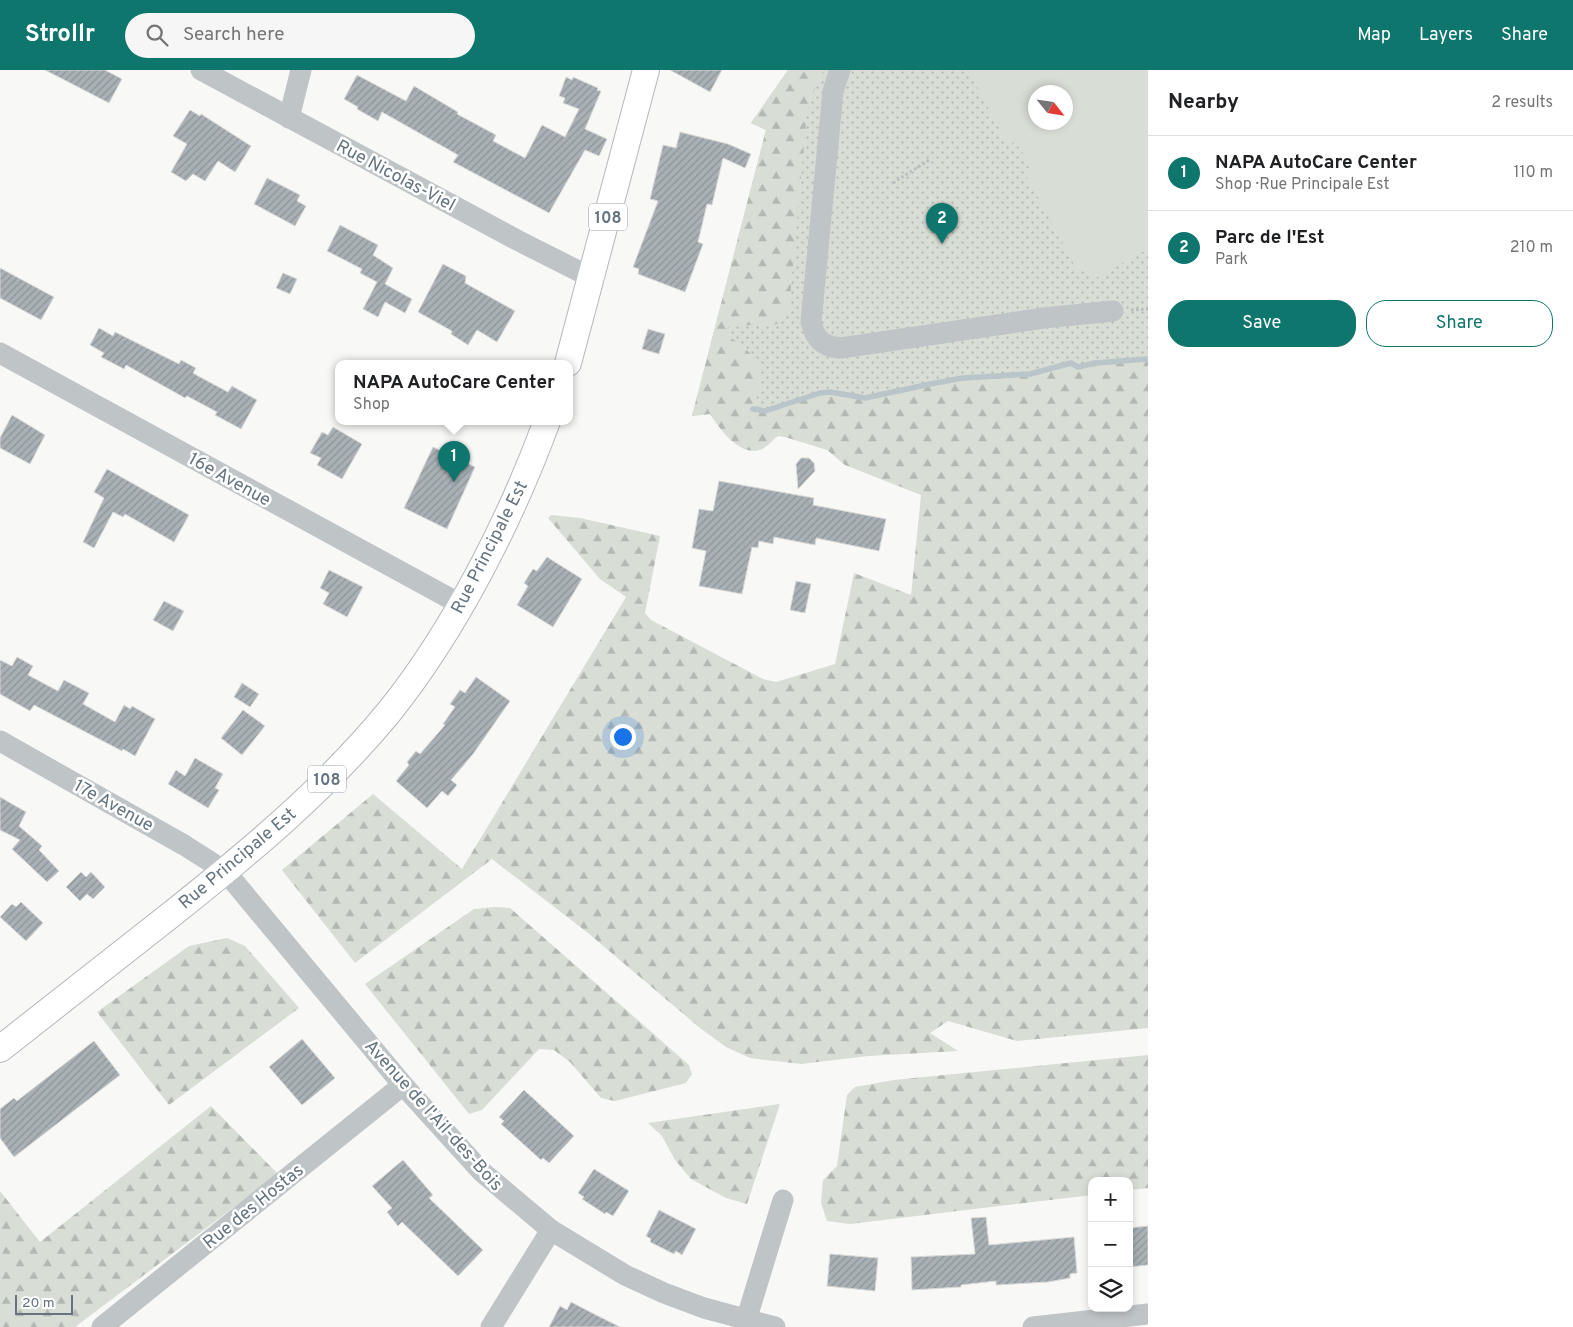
<!DOCTYPE html>
<meta charset="utf-8">
<style>
body{margin:0;font-family:Overpass,sans-serif;background:#f6f6f6;color:#202124}
.controls{position:absolute;right:15px;bottom:15px;display:grid;overflow:hidden;border-radius:10px;box-shadow:0 2px 8px #0003}
.controls button{width:45px;height:45px;display:grid;place-items:center;padding:0;border:0;border-bottom:1px solid #e0e0e0;background:#fff;color:#202124;font:25px sans-serif}
.compass{position:absolute;left:1028px;top:15px;width:45px;height:45px;border-radius:50%;background:#fff;box-shadow:0 2px 8px #0003;rotate:120deg}
.scale{position:absolute;left:15px;bottom:12px;width:58px;box-sizing:border-box;padding-left:5px;border:2px solid #65747f;border-top:0;font-size:14px;line-height:18px;white-space:nowrap;color:#65747f;-webkit-text-stroke:4px #fff;paint-order:stroke}
.you{position:absolute;left:622px;top:666px;width:18px;height:18px;margin:-12px;border:4px solid #fff;border-radius:50%;background:#1a73e8;box-shadow:0 0 0 8px #1a73e833}
.badge{display:grid;place-items:center;width:32px;height:32px;border-radius:50%;background:#0f766e;color:#fff;font-size:16px;font-weight:700}
.pin{position:absolute;translate:-50% -41px;filter:drop-shadow(0 1px 2px #0008)}
.pin::after{content:'';position:absolute;top:26px;width:18px;height:15px;background:inherit;clip-path:polygon(0 0,100% 0,50% 100%)}
.popup{position:absolute;left:335px;top:290px;width:238px;height:65px;box-sizing:border-box;display:grid;place-content:center;border-radius:10px;background:#fff;filter:drop-shadow(0 1px 4px #0005);font-size:16px;white-space:nowrap;color:#757577}
.popup b{font-size:19px;color:#202124}
.popup::after{content:'';position:absolute;left:50%;top:100%;margin-left:-10px;border:10px solid transparent;border-top-color:#fff}
.list{margin:0;padding:0;list-style:none}
h2{display:flex;justify-content:space-between;align-items:center;height:65px;margin:0;padding:0 20px;font-size:21px}
h2 small{font-size:16px;font-weight:400;color:#757577}
.list li{display:grid;grid-template-columns:32px 1fr auto;gap:15px;align-items:center;box-sizing:border-box;height:75px;padding:0 20px;border-top:1px solid #e0e0e0}
.list b{display:block;font-size:19px;white-space:nowrap}
.list p{margin:0;font-size:16px;white-space:nowrap;color:#757577}
.list em{font-size:16px;font-style:normal;color:#757577}
.actions{display:flex;gap:10px;padding:15px 20px}
.actions a{flex:1;padding:11px 0;border:1px solid #0f766e;border-radius:20px;text-align:center;font-size:18px;color:#0f766e}
.actions .main{background:#0f766e;color:#fff}
.icon{flex:none;width:28px;height:28px;fill:none;stroke:currentColor;stroke-width:2;stroke-linecap:round;stroke-linejoin:round}
.map{position:relative;flex:none;width:1148px;height:1257px;overflow:hidden}
header{display:flex;align-items:center;gap:30px;box-sizing:border-box;height:70px;padding:0 25px;background:#0f766e;color:#fff}
header strong{font-size:24px}
nav{display:flex;gap:28px;margin-inline-start:auto;font-size:18px}
.search{width:350px;height:45px;background:#f6f6f6;display:flex;align-items:center;gap:12px;box-sizing:border-box;padding:0 18px;border-radius:28px;color:#757577;font-size:19px}
main{display:flex}
aside{flex:1;background:#fff}
.map>svg:first-child{display:block}
</style>
<header>
<strong>Strollr</strong>
<div class="search"><svg class="icon" aria-label="search" viewBox="0 0 24 24"><circle cx="10" cy="10" r="6"/><path d="M15 15l6 6"/></svg>Search here</div>
<nav><a>Map</a><a>Layers</a><a>Share</a></nav>
</header>
<main>
<div class="map">
<svg width="1148" height="1257" viewBox="0 0 1148 1257">
<defs>
<pattern id="grass-dots" width="8" height="8" patternUnits="userSpaceOnUse" patternTransform="scale(1.25)"><rect width="8" height="8" fill="#d8ddd5"/><path d="M2 2h.1M6 6h.1" fill="none" stroke="#b3b8b2" stroke-width="1.8" stroke-linecap="round"/></pattern>
<pattern id="forest-firs" width="22" height="20" patternUnits="userSpaceOnUse" patternTransform="scale(1.25)"><rect width="22" height="20" fill="#d8ddd5"/><path d="M5 1l3.5 6h-7zM16 11l3.5 6h-7z" fill="#b3b8b2"/></pattern>
<pattern id="building-hatch" width="6" height="6" patternUnits="userSpaceOnUse" patternTransform="scale(1.25)"><rect width="6" height="6" fill="#a9b1b6"/><path d="M-1 1l2-2M0 6l6-6M5 7l2-2" fill="none" stroke="#8d9599"/></pattern>
</defs>
<rect width="100%" height="100%" fill="#f8f8f6"/>
<path fill="url(#grass-dots)" fill-rule="evenodd" d="M 788,0 L 1148,0 L 1148,289 L 1095,293 L 1078,297 L 1071,293 L 1030,304 L 963,308 L 935,313 L 865,328 L 844,324 L 820,323 L 765,341 L 753,339 L 692,346 L 766,60 L 751,53 ZM 1036,22 L 1066,22 L 1066,52 L 1036,52 Z"/>
<g fill="url(#forest-firs)">
<path d="M 788,0 L 824,0 L 816,15 L 807,42 L 789,239 L 779,254 L 729,256 L 725,263 C 734,271 748,279 755,289 C 765,303 758,324 753,339 L 765,341 L 820,323 L 830,322 L 865,328 L 935,313 L 963,308 L 1030,304 L 1071,293 L 1078,297 L 1095,293 L 1148,289 L 1148,958 L 1017,971 L 948,951 L 930,963 L 958,981 L 868,986 L 801,994 L 750,988 L 726,977 L 700,958 L 588,863 L 492,789 L 355,893 L 282,800 L 373,724 L 462,799 L 626,527 L 600,509 L 548,448 L 551,445 L 580,448 L 660,466 L 645,543 L 651,550 L 763,609 L 776,612 L 835,594 L 854,503 L 911,525 L 921,425 L 845,395 L 827,380 L 785,367 L 778,366 C 771,371 767,378 759,380 C 739,386 719,358 710,344 L 692,346 L 766,60 L 751,53 Z"/>
<path d="M 495,837 L 510,838 L 689,995 L 692,1004 L 686,1013 L 615,1031 L 601,1028 L 570,992 L 554,980 L 539,979 L 482,1040 L 469,1044 L 365,914 L 474,839 Z"/>
<path d="M 227,868 L 245,876 L 299,938 L 169,1035 L 97,942 L 189,876 Z"/>
<path d="M 1148,985 L 1148,1118 L 1129,1120 L 1129,1111 L 1092,1111 L 1092,1125 L 850,1154 L 827,1151 L 821,1133 L 823,1110 L 837,1096 L 847,1025 L 855,1017 L 894,1010 Z"/>
<path d="M 780,1034 L 747,1134 L 726,1128 L 691,1109 L 675,1090 L 662,1066 L 648,1053 Z"/>
<path d="M 211,1036 L 278,1104 L 75,1257 L 0,1257 L 0,1121 L 40,1172 Z"/>
</g>
<path fill="#d8ddd5" fill-rule="evenodd" d="M 968,0 L 1148,0 L 1148,179 L 1092,210 L 1084,197 L 1077,200 L 1023,100 L 1030,97 L 1016,71 L 1008,75 ZM 1066,22 L 1066,52 L 1036,52 L 1036,22 Z"/>
<g fill="none" stroke-linecap="round" stroke-linejoin="round">
<path stroke="#b9c5c9" stroke-width="5.5" d="M 753,339 L 765,341 L 820,323 L 830,322 L 865,328 L 935,313 L 963,308 L 1030,304 L 1071,293 L 1078,297 L 1095,293 L 1148,289"/>
</g>
<g fill="url(#building-hatch)" stroke="#dadad8">
<path d="M 45,0 L 105,0 L 122,9 L 109,33 Z"/>
<path d="M 670,0 L 722,0 L 710,22 Z"/>
<path d="M 357,5 L 406,31 L 414,16 L 458,42 L 457,44 L 496,65 L 493,71 L 525,88 L 542,55 L 565,67 L 579,39 L 563,33 L 565,28 L 559,26 L 566,7 L 572,10 L 573,7 L 598,18 L 597,20 L 601,21 L 585,59 L 607,69 L 599,86 L 585,80 L 549,143 L 453,92 L 458,85 L 382,42 L 378,51 L 357,39 L 358,37 L 344,29 Z"/>
<path d="M 190,40 L 200,46 L 201,44 L 251,76 L 235,102 L 218,91 L 205,111 L 193,104 L 186,111 L 171,102 L 187,74 L 173,66 Z"/>
<path d="M 680,62 L 728,74 L 751,84 L 745,98 L 723,88 L 712,135 L 707,134 L 698,172 L 703,174 L 685,222 L 638,204 L 639,199 L 633,197 L 658,131 L 650,129 L 663,75 L 676,78 Z"/>
<path d="M 267,108 L 300,125 L 297,131 L 306,136 L 295,156 L 254,134 Z"/>
<path d="M 340,155 L 378,175 L 373,185 L 393,198 L 385,214 L 412,229 L 405,243 L 385,232 L 378,247 L 363,239 L 377,212 L 360,203 L 362,199 L 327,181 Z"/>
<path d="M 443,194 L 466,206 L 465,213 L 515,241 L 497,272 L 477,260 L 468,275 L 451,264 L 452,261 L 418,242 Z"/>
<path d="M 0,198 L 54,227 L 41,250 L 0,228 Z"/>
<path d="M 283,203 L 297,209 L 290,224 L 276,218 Z"/>
<path d="M 99,258 L 113,266 L 115,262 L 179,294 L 181,290 L 196,298 L 193,303 L 198,306 L 228,322 L 232,316 L 257,330 L 241,359 L 215,345 L 217,342 L 187,326 L 185,328 L 126,295 L 124,299 L 101,287 L 104,283 L 90,275 Z"/>
<path d="M 648,259 L 665,264 L 659,284 L 642,279 Z"/>
<path d="M 12,345 L 45,365 L 30,394 L 0,378 L 0,368 Z"/>
<path d="M 333,357 L 362,374 L 342,409 L 317,395 L 321,388 L 310,383 L 322,362 L 328,365 Z"/>
<path d="M 433,377 L 475,397 L 447,459 L 404,438 Z"/>
<path d="M 801,388 L 809,388 L 814,393 L 815,401 L 798,419 L 796,394 Z"/>
<path d="M 107,399 L 189,445 L 174,472 L 125,444 L 123,447 L 113,442 L 94,478 L 83,472 L 104,428 L 94,422 Z"/>
<path d="M 719,411 L 814,428 L 813,435 L 886,449 L 879,481 L 816,468 L 815,475 L 774,467 L 773,474 L 759,471 L 758,478 L 752,477 L 742,524 L 699,516 L 706,481 L 692,478 L 699,439 L 713,441 Z"/>
<path d="M 547,487 L 582,509 L 553,557 L 517,535 L 528,516 L 524,513 L 533,499 L 537,501 Z"/>
<path d="M 329,500 L 363,517 L 347,547 L 323,534 L 329,523 L 320,518 Z"/>
<path d="M 796,511 L 811,514 L 805,543 L 790,540 Z"/>
<path d="M 164,531 L 184,541 L 173,561 L 153,550 Z"/>
<path d="M 17,587 L 33,596 L 28,605 L 58,621 L 64,610 L 89,623 L 83,634 L 115,652 L 124,635 L 130,639 L 132,636 L 155,649 L 135,686 L 123,679 L 122,681 L 34,635 L 30,641 L 0,624 L 0,590 L 12,596 Z"/>
<path d="M 476,607 L 510,631 L 473,684 L 451,710 L 457,715 L 448,726 L 442,721 L 427,738 L 396,711 L 409,695 L 407,692 L 416,681 L 420,684 L 445,655 L 443,654 L 455,637 L 450,634 L 460,620 L 465,623 Z"/>
<path d="M 242,613 L 259,624 L 250,637 L 234,627 Z"/>
<path d="M 243,640 L 265,656 L 242,685 L 221,668 Z"/>
<path d="M 195,688 L 223,704 L 215,718 L 219,720 L 208,738 L 168,714 L 176,700 L 185,706 Z"/>
<path d="M 0,727 L 26,742 L 19,756 L 42,776 L 39,780 L 59,801 L 47,812 L 12,779 L 20,770 L 0,760 Z"/>
<path d="M 81,802 L 86,807 L 91,802 L 105,817 L 93,829 L 87,824 L 80,831 L 66,817 Z"/>
<path d="M 21,832 L 43,853 L 26,871 L 0,847 L 12,834 L 16,837 Z"/>
<path d="M 302,969 L 335,1008 L 302,1035 L 269,997 Z"/>
<path d="M 94,971 L 120,1005 L 14,1087 L 0,1068 L 0,1039 L 14,1028 L 17,1031 Z"/>
<path d="M 524,1020 L 574,1066 L 549,1093 L 543,1088 L 541,1090 L 501,1054 L 504,1051 L 499,1047 Z"/>
<path d="M 403,1090 L 433,1125 L 429,1128 L 483,1180 L 458,1206 L 402,1152 L 398,1156 L 387,1142 L 392,1138 L 372,1116 Z"/>
<path d="M 594,1099 L 629,1121 L 613,1146 L 606,1142 L 605,1144 L 582,1129 L 584,1127 L 578,1123 Z"/>
<path d="M 659,1140 L 696,1159 L 682,1185 L 676,1181 L 674,1184 L 650,1172 L 651,1169 L 646,1166 Z"/>
<path d="M 986,1147 L 989,1175 L 1074,1167 L 1077,1203 L 1070,1204 L 1070,1208 L 1048,1212 L 996,1215 L 996,1211 L 961,1215 L 961,1217 L 912,1220 L 911,1187 L 975,1184 L 971,1148 Z"/>
<path d="M 1148,1156 L 1148,1195 L 1129,1197 L 1129,1158 Z"/>
<path d="M 830,1184 L 878,1188 L 875,1221 L 827,1216 Z"/>
<path d="M 571,1232 L 594,1244 L 620,1257 L 549,1257 L 560,1236 L 567,1240 Z"/>
</g>
<g fill="none" stroke-linecap="round" stroke-linejoin="round">
<g stroke="#b3b8bc" stroke-width="28">
<g id="major">
<path d="M 568,293 L 646,0"/>
<path d="M 0,979 C 56,935 112,891 168,847 C 246,785 325,720 389,642 C 455,560 511,449 547,351"/>
</g>
</g>
<g stroke="#babdbf" stroke-width="3" stroke-dasharray="2.5 2.5" stroke-linecap="butt">
<path d="M 893,113 L 929,90"/>
<path d="M 1131,240 L 1148,239"/>
</g>
<g stroke="#bfc4c7" stroke-width="21">
<path d="M 201,0 L 517,170 L 592,208"/>
<path d="M 840,0 L 833,21 L 811,252 C 815,270 824,277 841,278 L 1044,248 L 1113,241"/>
<path d="M 289,48 L 301,0"/>
<path d="M 0,283 L 460,534"/>
<path d="M 0,671 L 184,775 L 225,801 L 403,1015 L 451,1068 L 482,1102 L 551,1160 L 625,1205 L 664,1223 L 704,1238 L 775,1257"/>
<path d="M 102,1257 L 403,1015"/>
<path d="M 491,1257 L 551,1160"/>
<path d="M 744,1257 L 783,1130"/>
<path d="M 1033,1257 L 1148,1244"/>
</g>
<use href="#major" stroke="#fff" stroke-width="26"/>
</g>
<g text-anchor="middle" stroke-width="5" stroke-linejoin="round" paint-order="stroke">
<g fill="#fff" stroke="#939ea5" stroke-width="1">
<rect x="589" y="133.5" width="38" height="27" rx="4"/>
<rect x="308" y="695.5" width="38" height="27" rx="4"/>
</g>
<g font-size="16" font-weight="bold" fill="#65747f">
<text x="608" y="153">108</text>
<text x="327" y="715">108</text>
</g>
<g font-size="18" fill="#65747f" stroke="#fff">
<text transform="translate(396 105) rotate(28)" y="6">Rue Nicolas-Viel</text>
<text transform="translate(230 409) rotate(29)" y="6">16e Avenue</text>
<text transform="translate(489 477) rotate(-63)" y="6">Rue Principale Est</text>
<text transform="translate(114 735) rotate(29)" y="6">17e Avenue</text>
<text transform="translate(237 788) rotate(-40)" y="6">Rue Principale Est</text>
<text transform="translate(434 1045) rotate(48)" y="6">Avenue de l'Ail-des-Bois</text>
<text transform="translate(253 1136) rotate(-39)" y="6">Rue des Hostas</text>
</g>
</g>
</svg>
<div class="controls">
<button>+</button>
<button>−</button>
<button><svg class="icon" aria-label="layers" viewBox="0 0 24 24"><path d="M12 4l9 5-9 5-9-5zM3 14l9 5 9-5"/></svg></button>
</div>
<svg class="compass" viewBox="-18 -18 36 36"><path d="M0-13l5 13h-10z" fill="#e53935"/><path d="M0 13l5-13h-10z" fill="#757577"/></svg>
<div class="scale">20 m</div>
<div class="you"></div>
<div class="pin badge" style="left:454px;top:412px">1</div>
<div class="popup"><b>NAPA AutoCare Center</b>Shop</div>
<div class="pin badge" style="left:942px;top:174px">2</div>
</div>
<aside>
<h2>Nearby<small>2 results</small></h2>
<ul class="list">
<li><span class="badge">1</span><div><b>NAPA AutoCare Center</b><p>Shop · Rue Principale Est</p></div><em>110 m</em></li>
<li><span class="badge">2</span><div><b>Parc de l'Est</b><p>Park</p></div><em>210 m</em></li>
</ul>
<div class="actions"><a class="main">Save</a><a>Share</a></div>
</aside>
</main>
